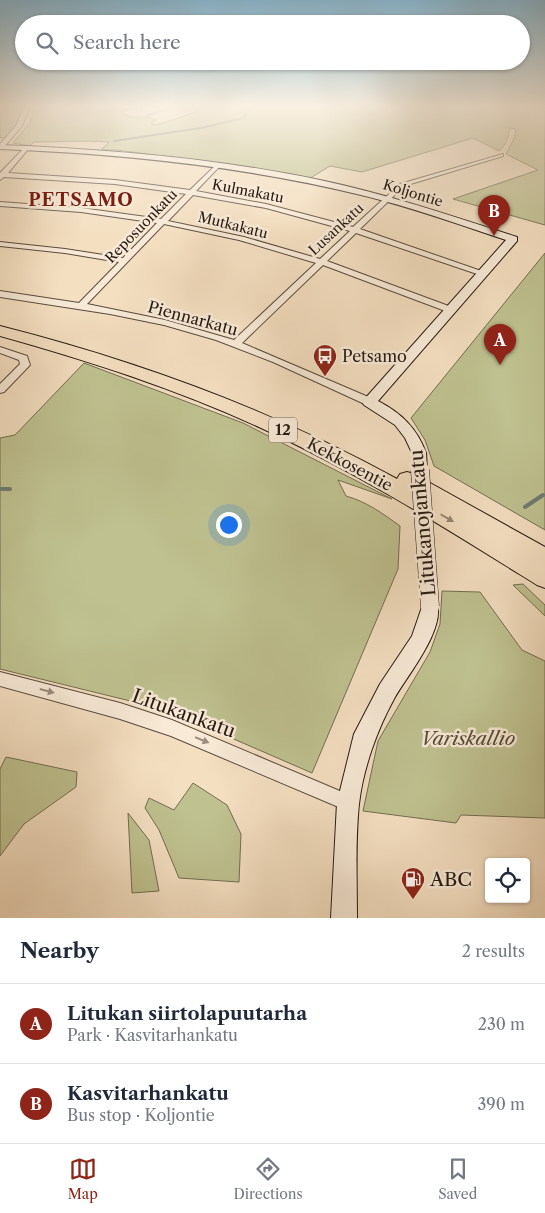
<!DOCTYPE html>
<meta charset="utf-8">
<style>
body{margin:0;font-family:"Libre Caslon Text",serif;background:#f6f6f7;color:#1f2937}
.controls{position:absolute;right:15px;bottom:15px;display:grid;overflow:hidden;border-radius:5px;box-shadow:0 1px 4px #0004}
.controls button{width:45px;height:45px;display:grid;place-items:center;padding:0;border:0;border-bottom:1px solid #e0e1e3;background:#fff;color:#1f2937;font:25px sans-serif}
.you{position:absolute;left:228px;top:524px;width:18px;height:18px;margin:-12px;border:4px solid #fff;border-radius:50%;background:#1a73e8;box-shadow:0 0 0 8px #1a73e833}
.badge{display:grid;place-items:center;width:32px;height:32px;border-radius:50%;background:#8f2418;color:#fff;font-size:16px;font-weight:700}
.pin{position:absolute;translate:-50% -41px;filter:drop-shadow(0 1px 2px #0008)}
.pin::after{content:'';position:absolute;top:26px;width:18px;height:15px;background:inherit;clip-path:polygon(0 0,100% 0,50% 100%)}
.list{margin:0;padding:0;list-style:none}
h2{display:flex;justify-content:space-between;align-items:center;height:65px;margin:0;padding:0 20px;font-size:21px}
h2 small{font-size:16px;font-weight:400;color:#747a83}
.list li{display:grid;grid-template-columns:32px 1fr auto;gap:15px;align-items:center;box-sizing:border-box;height:80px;padding:0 20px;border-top:1px solid #e0e1e3}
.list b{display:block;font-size:19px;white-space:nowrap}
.list p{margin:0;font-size:16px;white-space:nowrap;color:#747a83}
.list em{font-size:16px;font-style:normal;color:#747a83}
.icon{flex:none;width:28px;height:28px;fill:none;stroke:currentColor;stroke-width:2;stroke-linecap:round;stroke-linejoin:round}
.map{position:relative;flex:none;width:545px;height:918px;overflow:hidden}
.search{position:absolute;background:#fff;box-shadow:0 1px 4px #0004;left:15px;right:15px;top:15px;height:55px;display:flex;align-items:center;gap:12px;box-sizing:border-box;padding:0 18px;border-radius:28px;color:#747a83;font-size:19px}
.sheet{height:225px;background:#fff}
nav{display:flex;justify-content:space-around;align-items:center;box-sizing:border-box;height:70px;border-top:1px solid #e0e1e3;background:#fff;font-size:14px;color:#747a83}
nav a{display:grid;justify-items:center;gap:2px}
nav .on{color:#8f2418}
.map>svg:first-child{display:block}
</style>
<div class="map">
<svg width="545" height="918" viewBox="0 0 545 918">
<rect width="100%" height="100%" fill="#f4dfc1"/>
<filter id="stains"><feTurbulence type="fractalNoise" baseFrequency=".004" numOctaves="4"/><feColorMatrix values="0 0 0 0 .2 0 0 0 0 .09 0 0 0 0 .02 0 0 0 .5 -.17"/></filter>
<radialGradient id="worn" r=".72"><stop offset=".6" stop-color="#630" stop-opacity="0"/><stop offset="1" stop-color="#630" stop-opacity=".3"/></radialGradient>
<g fill="#bfc190" stroke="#726e51">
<path d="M 0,107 L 24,107 L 16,126 L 7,137 L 0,138 Z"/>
<path d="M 36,107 L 114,107 L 113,108 C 120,110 126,116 131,117 C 140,117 147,116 156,120 L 151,123 L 155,125 L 179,118 L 197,111 L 197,107 L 545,107 L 545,225 L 453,199 L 538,170 L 506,154 L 514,139 L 516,129 L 509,128 C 510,136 505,146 499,151 L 473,138 L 362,172 L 330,166 L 309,179 L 231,165 L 117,150 L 101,150 L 109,142 C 84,140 59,142 34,142 L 30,146 L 13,143 L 30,123 Z"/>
<path d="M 545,253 L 545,530 L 434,466 L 425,440 L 411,418 Z"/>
<path d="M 84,363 L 243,423 L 392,499 L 338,480 L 346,496 C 367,502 382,513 400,526 L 398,569 L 312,773 L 167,710 L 0,669 L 0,438 L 15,435 Z"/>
<path d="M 523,584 L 545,605 L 545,616 L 513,585 Z"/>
<path d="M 442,591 L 480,592 L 522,650 L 545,661 L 545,818 L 461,815 L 456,823 L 363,811 L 378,741 L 430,652 L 440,624 Z"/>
<path d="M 6,757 L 77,772 L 76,787 L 24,824 L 0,856 L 0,769 Z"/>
<path d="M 193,783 L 227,805 L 241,834 L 239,882 L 179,878 L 159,830 L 145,808 L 149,798 L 174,810 Z"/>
<path d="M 128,813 L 149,840 L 159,891 L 132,893 Z"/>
</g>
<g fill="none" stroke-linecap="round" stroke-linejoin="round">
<g stroke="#6d7c71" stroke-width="2">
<path d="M 122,111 L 136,107"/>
<path d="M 147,116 L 171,107"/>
<path d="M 114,141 L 201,128 L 243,118 L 251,107"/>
</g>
<g stroke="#6d7c71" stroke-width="4">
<path d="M 0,489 L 10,489"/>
<path d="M 525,507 L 543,495"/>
</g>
<g stroke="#5a4b3e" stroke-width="2">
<g id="street">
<path d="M 24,107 L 30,107 L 22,126 L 3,148 L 0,149 L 0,144 L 16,126 Z"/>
<path d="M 26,146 L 29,148 L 8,173 L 115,180 L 190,190 L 218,163 L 221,165 L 220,166 L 196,191 L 266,204 L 353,227 L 400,184 L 503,154 L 503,156 L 404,186 L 360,229 L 487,273 L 480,275 L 356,233 L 327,261 L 454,308 L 454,312 L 448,312 L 323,265 L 242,343 L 373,399 L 374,402 L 373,405 L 369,406 L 273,362 L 216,340 L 164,325 L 110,314 L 0,297 L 0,291 L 79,303 L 119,262 L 65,253 L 0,246 L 0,242 L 65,249 L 123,258 L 157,223 L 81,212 L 0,206 L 0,202 L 81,208 L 161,219 L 186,194 L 115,184 L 4,177 L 0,180 L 0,173 ZM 193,195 L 266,208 L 350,231 L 320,259 L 244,237 L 168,221 ZM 164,224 L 239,240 L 316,263 L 234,340 L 165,320 L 87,304 Z"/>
<path d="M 0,347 L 27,356 L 30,365 L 4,392 L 0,393 L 0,384 L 20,364 L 19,360 L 0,353 Z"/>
<path d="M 0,672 L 120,703 L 172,720 L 354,797 L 356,803 L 354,809 L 348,811 L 171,736 L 120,719 L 0,686 Z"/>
</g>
</g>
<g stroke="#261a12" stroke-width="2">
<g id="secondary">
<path d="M 0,145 C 107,149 215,158 320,180 C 387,194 452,216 517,237 L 517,241 L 378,401 C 401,413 417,428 426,453 L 424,457 L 419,459 L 414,457 L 405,438 L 395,425 L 364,405 L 362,402 L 506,240 C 458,224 411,207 361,195 C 243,166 122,154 0,149 Z"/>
<path d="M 430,599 L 436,601 C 448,627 406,677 394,699 C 377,730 363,769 359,804 C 355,841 357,880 357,918 L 331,918 L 337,803 L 354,734 L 380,684 L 412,636 L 424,601 Z"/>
</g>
</g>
<g stroke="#261a12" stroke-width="2">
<path id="highway" d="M 0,326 C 138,361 272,410 397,479 L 400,474 L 407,472 L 414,474 L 545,547 L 545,588 L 537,585 C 447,529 357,472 261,428 C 177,389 89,361 0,336 Z"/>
</g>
<use href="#street" fill="#f8ead7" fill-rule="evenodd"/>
<use href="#secondary" fill="#f8ead7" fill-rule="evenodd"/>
<use href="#highway" fill="#f4dfc1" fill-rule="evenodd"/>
<g stroke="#261a12" stroke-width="16" stroke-linecap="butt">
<path id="secondary-bridge-far1" d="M 419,453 L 420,471"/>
</g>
<g stroke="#261a12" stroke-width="19" stroke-linecap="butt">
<path id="secondary-bridge" d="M 420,470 L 430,607"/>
</g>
<use href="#secondary-bridge-far1" stroke="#f8ead7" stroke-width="14"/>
<use href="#secondary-bridge" stroke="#f8ead7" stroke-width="18"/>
</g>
<defs><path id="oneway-solid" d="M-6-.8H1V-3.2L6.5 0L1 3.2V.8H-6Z" transform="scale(1.25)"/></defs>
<use fill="#978672" href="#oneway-solid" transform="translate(447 518) rotate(30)"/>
<g fill="#9a8c7e">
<use href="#oneway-solid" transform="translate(47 691) rotate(15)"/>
<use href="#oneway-solid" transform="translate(202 740) rotate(22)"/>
</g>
<linearGradient id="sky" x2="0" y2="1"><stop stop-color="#89b8d2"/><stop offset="0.45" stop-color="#faf1e3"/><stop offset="1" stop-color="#faf1e3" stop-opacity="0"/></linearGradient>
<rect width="545" height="236" fill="url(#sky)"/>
<defs>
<g id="bus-pin" transform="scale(1.25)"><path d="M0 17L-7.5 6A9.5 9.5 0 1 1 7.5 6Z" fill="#8f2418" stroke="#f8ead7"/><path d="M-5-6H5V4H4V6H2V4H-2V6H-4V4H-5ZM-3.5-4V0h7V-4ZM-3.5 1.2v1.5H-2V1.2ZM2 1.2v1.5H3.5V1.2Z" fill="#fff"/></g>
<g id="fuel-pin" transform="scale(1.25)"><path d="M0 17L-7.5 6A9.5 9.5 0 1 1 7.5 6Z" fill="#8f2418" stroke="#f8ead7"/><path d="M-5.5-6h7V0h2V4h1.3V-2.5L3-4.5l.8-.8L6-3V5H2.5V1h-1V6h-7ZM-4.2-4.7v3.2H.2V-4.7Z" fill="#fff"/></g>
</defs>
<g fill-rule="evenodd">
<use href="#bus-pin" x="325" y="356"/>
<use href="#fuel-pin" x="413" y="879"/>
</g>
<g text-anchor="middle" stroke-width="5" stroke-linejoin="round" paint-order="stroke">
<g font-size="14" fill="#261a12" stroke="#f8ead7">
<text transform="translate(248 191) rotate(11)" y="5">Kulmakatu</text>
<text transform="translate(413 193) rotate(17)" y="5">Koljontie</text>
<text transform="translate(233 225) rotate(14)" y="5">Mutkakatu</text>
<text transform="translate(141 226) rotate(-46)" y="5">Reposuonkatu</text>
<text transform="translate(336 229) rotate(-43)" y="5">Lusankatu</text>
</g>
<rect fill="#f8ead7" stroke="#65584d" stroke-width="1" x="269" y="417.5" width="28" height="25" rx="4"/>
<g font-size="15" font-weight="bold" fill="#261a12">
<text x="283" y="435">12</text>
</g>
<g font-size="16" fill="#261a12" stroke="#f8ead7">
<text transform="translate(193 318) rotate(15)" y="6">Piennarkatu</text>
<text transform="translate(350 464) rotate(28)" y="6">Kekkosentie</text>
</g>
<g font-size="16" fill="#261a12" stroke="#f8ead7" text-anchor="start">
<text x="342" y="362">Petsamo</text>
</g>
<g font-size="18" font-weight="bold" letter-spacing="1" fill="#7a1f14" stroke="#f8ead7">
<text x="81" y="206">PETSAMO</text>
</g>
<g font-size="19" fill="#261a12" stroke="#f8ead7">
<text transform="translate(422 523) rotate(-95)" y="7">Litukanojankatu</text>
<text transform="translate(184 713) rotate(20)" y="7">Litukankatu</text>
</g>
<g font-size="19" font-style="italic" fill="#544c38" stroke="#f8ead7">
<text x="468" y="745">Variskallio</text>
</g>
<g font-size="19" fill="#261a12" stroke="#f8ead7" text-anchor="start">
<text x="430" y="886">ABC</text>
</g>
</g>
<rect width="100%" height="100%" filter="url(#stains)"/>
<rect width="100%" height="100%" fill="url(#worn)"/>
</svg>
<div class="controls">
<button><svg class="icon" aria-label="locate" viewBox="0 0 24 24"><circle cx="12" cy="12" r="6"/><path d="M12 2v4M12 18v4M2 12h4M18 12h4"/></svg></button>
</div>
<div class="you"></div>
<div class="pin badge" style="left:500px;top:365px">A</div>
<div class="pin badge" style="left:494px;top:236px">B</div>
<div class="search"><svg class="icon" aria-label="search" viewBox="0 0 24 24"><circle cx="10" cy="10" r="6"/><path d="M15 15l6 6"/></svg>Search here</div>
</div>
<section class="sheet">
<h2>Nearby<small>2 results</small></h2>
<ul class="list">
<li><span class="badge">A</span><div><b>Litukan siirtolapuutarha</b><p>Park · Kasvitarhankatu</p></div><em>230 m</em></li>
<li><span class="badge">B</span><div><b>Kasvitarhankatu</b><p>Bus stop · Koljontie</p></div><em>390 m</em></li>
</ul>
</section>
<nav>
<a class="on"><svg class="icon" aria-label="map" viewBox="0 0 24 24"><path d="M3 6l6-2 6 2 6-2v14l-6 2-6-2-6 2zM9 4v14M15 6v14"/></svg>Map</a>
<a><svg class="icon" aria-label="directions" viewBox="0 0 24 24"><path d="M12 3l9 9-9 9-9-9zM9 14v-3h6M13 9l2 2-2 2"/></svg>Directions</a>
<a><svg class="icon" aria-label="saved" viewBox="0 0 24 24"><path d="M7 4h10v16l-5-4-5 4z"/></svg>Saved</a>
</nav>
